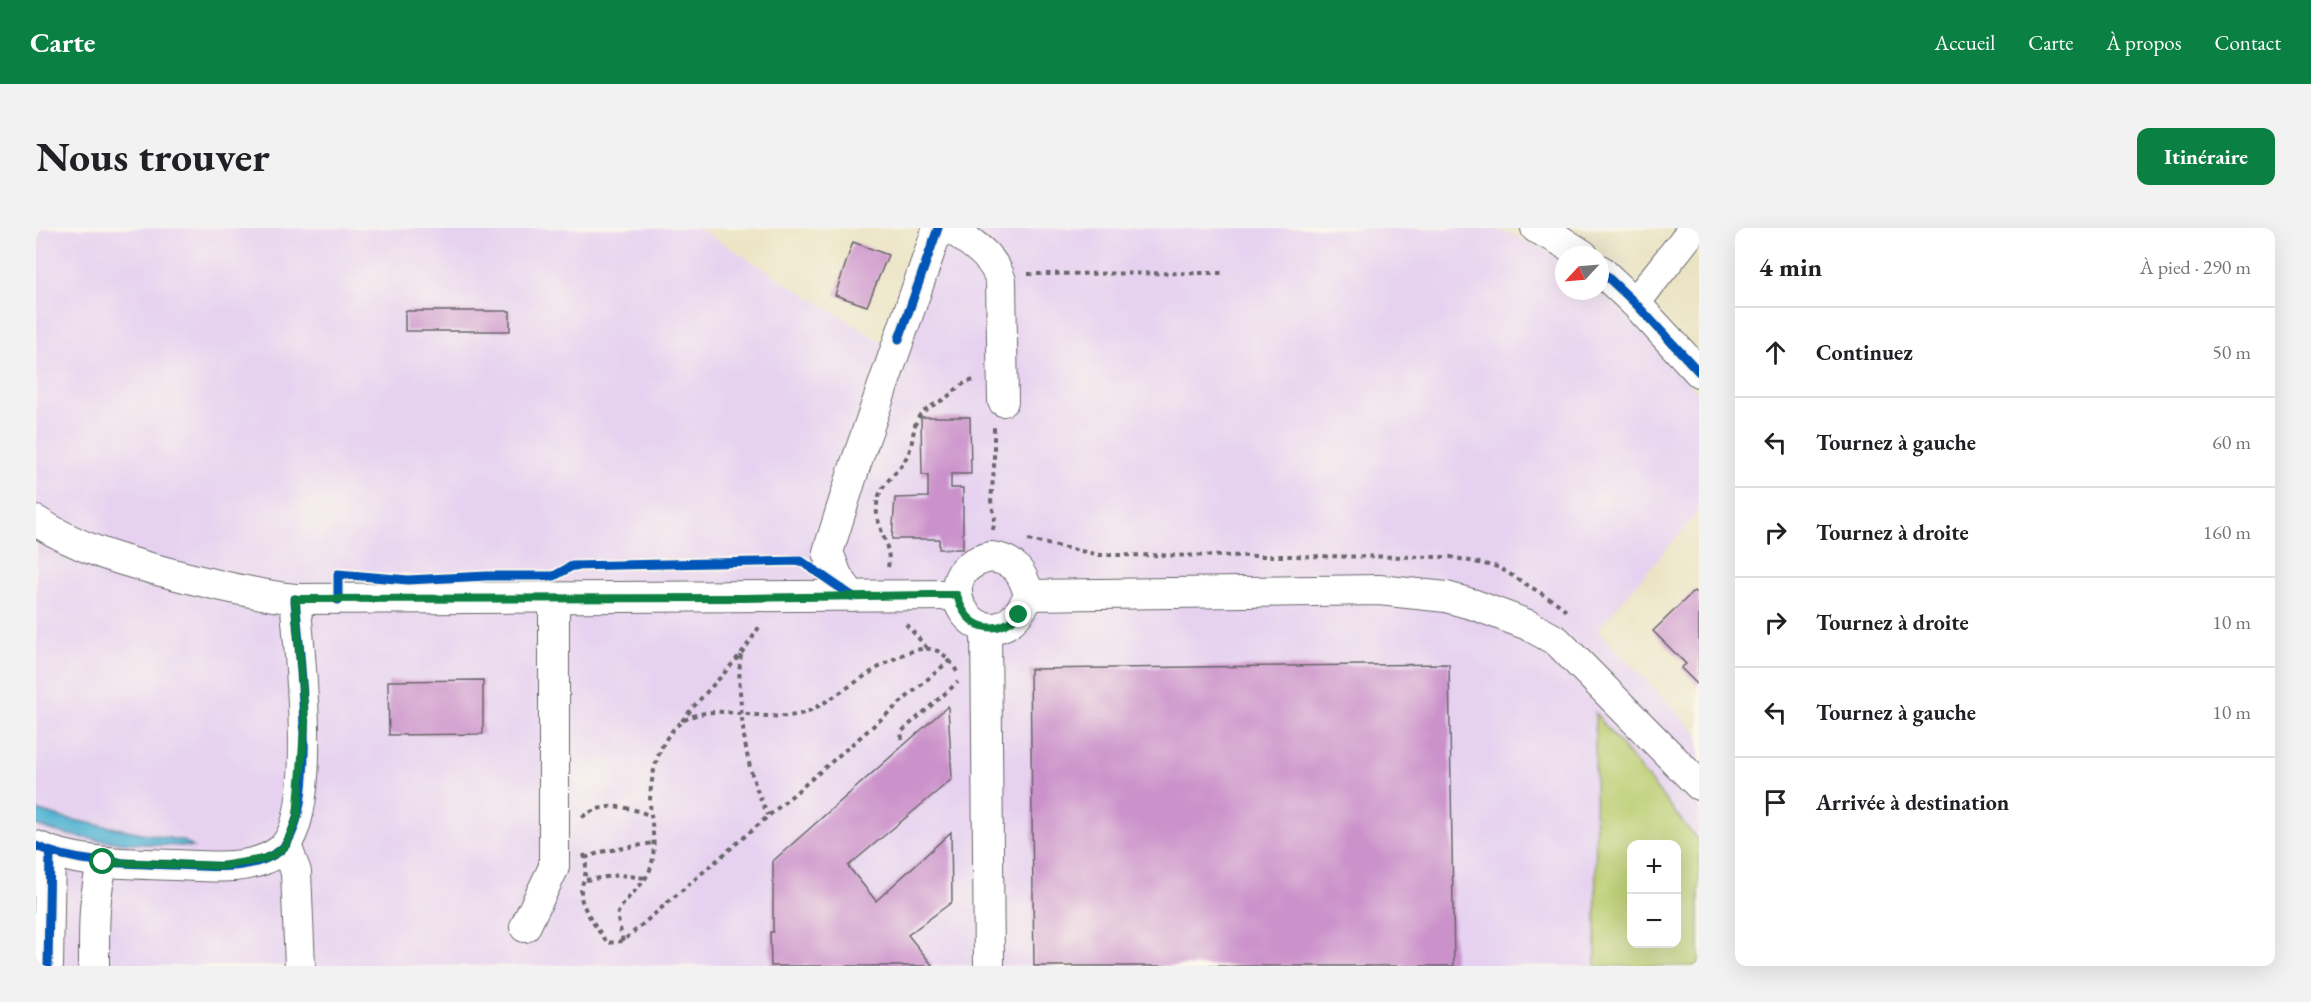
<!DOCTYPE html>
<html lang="fr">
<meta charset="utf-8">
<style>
body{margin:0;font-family:"EB Garamond",serif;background:#f2f2f2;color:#202124}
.controls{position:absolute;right:18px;bottom:18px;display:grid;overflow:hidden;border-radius:12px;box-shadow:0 6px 24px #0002}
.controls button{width:54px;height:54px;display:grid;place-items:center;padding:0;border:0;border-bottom:2px solid #e0e0e0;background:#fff;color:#202124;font:30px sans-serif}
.compass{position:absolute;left:1519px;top:18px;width:54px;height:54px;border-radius:50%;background:#fff;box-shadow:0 6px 24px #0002;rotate:244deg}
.stop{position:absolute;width:18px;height:18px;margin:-14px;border:4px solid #0b8043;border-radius:50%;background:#fff}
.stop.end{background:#0b8043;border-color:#fff;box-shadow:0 2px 6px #0008}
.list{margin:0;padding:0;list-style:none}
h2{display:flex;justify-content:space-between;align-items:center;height:78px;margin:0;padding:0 24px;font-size:26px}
h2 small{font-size:20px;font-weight:400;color:#757577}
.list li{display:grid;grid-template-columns:39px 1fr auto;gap:18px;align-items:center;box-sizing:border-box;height:90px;padding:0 24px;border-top:2px solid #e0e0e0}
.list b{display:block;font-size:22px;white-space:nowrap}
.list em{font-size:20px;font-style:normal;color:#757577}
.icon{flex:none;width:33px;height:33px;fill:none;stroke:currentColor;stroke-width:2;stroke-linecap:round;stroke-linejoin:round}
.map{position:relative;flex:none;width:1663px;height:738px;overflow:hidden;border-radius:12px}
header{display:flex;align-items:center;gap:36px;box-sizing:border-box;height:84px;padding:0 30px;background:#0b8043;color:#fff}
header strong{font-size:28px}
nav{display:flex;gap:33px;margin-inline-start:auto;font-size:21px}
.intro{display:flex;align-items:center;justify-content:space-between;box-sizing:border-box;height:144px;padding:0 36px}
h1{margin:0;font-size:42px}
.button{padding:15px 27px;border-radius:12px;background:#0b8043;color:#fff;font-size:21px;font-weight:700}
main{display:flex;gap:36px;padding:0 36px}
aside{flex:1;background:#fff;border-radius:12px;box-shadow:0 6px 24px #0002}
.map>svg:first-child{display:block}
</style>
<header>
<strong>Carte</strong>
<nav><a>Accueil</a><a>Carte</a><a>À propos</a><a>Contact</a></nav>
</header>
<div class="intro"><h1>Nous trouver</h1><a class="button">Itinéraire</a></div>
<main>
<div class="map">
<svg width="1663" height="738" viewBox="0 0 1663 738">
<rect width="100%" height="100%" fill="#fbf7ec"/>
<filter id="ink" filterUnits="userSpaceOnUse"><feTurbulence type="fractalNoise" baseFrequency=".0167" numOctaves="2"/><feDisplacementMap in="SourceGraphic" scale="12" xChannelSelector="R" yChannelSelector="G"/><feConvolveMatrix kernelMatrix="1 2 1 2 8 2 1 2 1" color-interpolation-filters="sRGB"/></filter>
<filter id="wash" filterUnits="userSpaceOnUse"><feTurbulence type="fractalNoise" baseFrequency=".008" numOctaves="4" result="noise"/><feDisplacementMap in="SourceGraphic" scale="24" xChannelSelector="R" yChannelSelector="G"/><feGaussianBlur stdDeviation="1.35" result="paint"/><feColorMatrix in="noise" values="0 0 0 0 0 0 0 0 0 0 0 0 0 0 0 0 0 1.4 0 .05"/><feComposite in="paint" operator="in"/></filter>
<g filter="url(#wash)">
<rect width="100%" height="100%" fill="#eae3c3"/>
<path fill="#e6d2f0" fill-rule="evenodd" d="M 0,0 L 662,0 L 859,122 L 902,0 L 1455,0 L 1475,6 L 1528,31 L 1528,63 L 1564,61 L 1597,94 L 1663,167 L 1663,283 L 1561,402 L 1663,507 L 1663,738 L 0,738 ZM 1596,616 L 1640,616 L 1640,716 L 1596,716 Z"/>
<path fill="#bacc6f" stroke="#6e7755" stroke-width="1.5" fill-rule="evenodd" d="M 1559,485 L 1663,614 L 1663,738 L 1560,738 ZM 1596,616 L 1640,616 L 1640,716 L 1596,716 Z"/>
<path fill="#54b3d3" stroke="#3b6a87" stroke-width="1.5" d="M 0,582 L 27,590 L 148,613 L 157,619 C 104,615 49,616 0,597 Z"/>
<g id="blocks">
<g fill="#cb91ca">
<path d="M 817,14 L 852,27 L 831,78 L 799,67 Z"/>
<rect x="369" y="83" width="105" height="20"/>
<path d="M 885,189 L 934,189 L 935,246 L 915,246 L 915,260 L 927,260 L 927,321 L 903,321 L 903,311 L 856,311 L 859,270 L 892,269 L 892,247 L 886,247 Z"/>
<path d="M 1658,363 L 1663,368 L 1663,458 L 1645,440 L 1650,436 L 1617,403 Z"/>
<path d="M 1413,436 L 1418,738 L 998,738 L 994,441 Z"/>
<path d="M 447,452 L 447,506 L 353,507 L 352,453 Z"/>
<path d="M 912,478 L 916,551 L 812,638 L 840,673 L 915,604 L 916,674 L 872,707 L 897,738 L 735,738 L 734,704 L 737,704 L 737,633 Z"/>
</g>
</g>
</g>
<g filter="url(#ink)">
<use href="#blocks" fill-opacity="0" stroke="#68666b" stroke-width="1.5"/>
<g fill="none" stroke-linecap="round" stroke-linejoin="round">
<g stroke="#68666b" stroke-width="32">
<g id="minor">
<path d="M 915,0 C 936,16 957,27 965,53 L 967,173"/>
<path d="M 1500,0 L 1522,11 L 1547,27"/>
<path d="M 1564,42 L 1599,75 L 1663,144"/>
<path d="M 1599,75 L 1658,0"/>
<path d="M 0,293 C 44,321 83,332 133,345 C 175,356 216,366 259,371 L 921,367"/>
<path d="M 955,329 C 979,332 987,345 993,367 C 954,454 876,344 955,329 Z"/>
<path d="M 993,367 L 1343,362 L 1410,369 L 1439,377 L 1492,397 L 1521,413 L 1663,557"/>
<path d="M 816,368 L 801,348 L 792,324 L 819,238 L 902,0"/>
<path d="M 950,399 L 953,738"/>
<path d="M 250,617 L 260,644 L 264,738"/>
<path d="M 0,618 C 43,637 93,635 139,637 C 172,638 213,644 242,624 C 285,595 263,420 259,371"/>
<path d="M 489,699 L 518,639 L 518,370"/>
<path d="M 12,738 L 14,624"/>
<path d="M 58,738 C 58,702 57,669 67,634"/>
</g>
</g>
<g stroke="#68666b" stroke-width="4" stroke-dasharray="4.5 4.5" stroke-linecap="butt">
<path d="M 992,46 L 1186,45"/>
<path d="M 957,302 L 959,290 L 955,273 L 958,239 L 958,199"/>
<path d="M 992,312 L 1064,327 L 1415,329 L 1462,339 L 1521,375 L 1530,383"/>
<path d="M 852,339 C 857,318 838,298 841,276 C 843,257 861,246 870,230 C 877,219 876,206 880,194 C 885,181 897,178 908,171 C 919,164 924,155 938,152"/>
<path d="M 870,396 L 891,420"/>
<path d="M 705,427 C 702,445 704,461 705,479 C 708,519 714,551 732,587"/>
<path d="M 646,493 C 671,460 704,434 724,397"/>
<path d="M 866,511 L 865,504 L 922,454"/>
<path d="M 546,589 C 569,573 591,578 615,588"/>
<path d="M 548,626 C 554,649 544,652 545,668 C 546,681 564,704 571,715 L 587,713 L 914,432"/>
<path d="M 549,630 L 565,624 L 617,615"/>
<path d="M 550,652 L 583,647 L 610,650"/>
<path d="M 587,713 L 581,687 C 589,668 609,658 615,639 C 621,619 615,596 614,575 C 614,553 621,520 636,503 C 671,462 732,503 775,482 C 805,468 864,416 895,421 C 907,423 915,433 921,444"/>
</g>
<use href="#minor" stroke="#fff" stroke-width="30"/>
<g stroke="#fbf7ec" stroke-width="13">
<g id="cycleway">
<path d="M 1564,42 L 1599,75 L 1663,144"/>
<path d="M 863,111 L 902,0"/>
<path d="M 302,372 L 302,346 L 372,352 L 451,348 L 518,348 L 536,338 L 765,333 L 816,368"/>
<path d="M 0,618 C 43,637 93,635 139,637 C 172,638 213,644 242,624 C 285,595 263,420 259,371"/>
<path d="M 12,738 L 14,624"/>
</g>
</g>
<use href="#cycleway" stroke="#0057b8" stroke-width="9"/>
</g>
</g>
<g fill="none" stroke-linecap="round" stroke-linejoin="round" filter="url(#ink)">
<path stroke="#0b8043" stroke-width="8" d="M 67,634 L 186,638 L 228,631 L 241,625 L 250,617 L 261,590 L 269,493 L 259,371 L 708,370 L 894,367 L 921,367 C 930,400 957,410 983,387"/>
</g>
</svg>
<div class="controls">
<button>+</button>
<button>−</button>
</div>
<svg class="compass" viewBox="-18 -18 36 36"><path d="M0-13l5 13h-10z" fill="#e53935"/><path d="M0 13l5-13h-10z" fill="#757577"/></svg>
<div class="stop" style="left:67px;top:634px"></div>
<div class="stop end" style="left:983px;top:387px"></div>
</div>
<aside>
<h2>4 min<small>À pied · 290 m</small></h2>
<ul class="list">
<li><svg class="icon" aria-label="ahead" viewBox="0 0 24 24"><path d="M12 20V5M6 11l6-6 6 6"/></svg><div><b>Continuez</b></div><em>50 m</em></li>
<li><svg class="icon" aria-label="left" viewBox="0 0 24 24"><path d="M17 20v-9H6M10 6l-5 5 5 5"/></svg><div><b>Tournez à gauche</b></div><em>60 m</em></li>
<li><svg class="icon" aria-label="right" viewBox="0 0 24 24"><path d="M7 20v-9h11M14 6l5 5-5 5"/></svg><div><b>Tournez à droite</b></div><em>160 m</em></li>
<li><svg class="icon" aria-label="right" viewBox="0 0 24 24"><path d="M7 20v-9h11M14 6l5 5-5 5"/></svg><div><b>Tournez à droite</b></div><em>10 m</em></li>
<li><svg class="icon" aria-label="left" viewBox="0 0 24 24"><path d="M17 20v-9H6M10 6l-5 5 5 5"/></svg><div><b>Tournez à gauche</b></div><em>10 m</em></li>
<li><svg class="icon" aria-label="arrive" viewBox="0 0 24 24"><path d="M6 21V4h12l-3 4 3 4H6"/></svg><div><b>Arrivée à destination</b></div></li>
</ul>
</aside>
</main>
